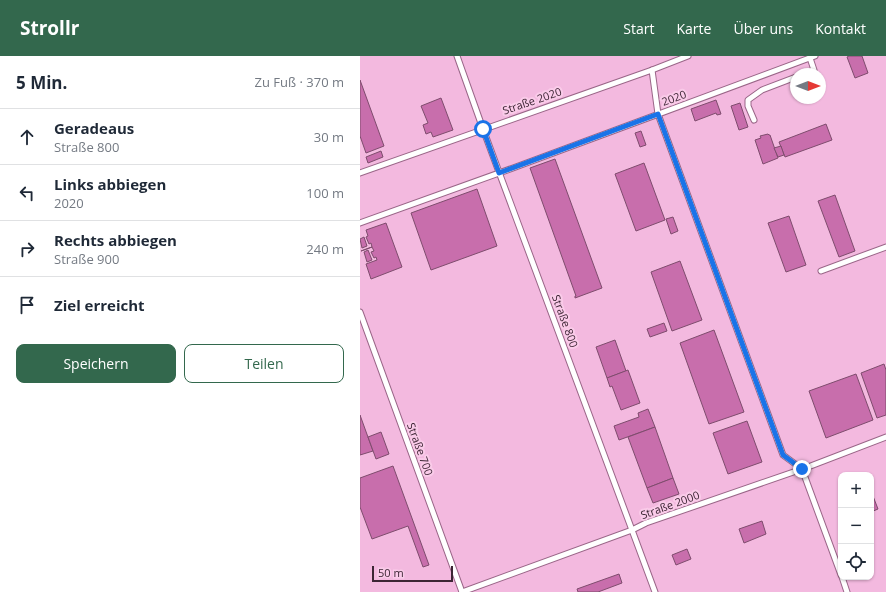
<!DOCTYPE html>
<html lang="de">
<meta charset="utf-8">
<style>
body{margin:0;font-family:"Open Sans",sans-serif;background:#f6f6f7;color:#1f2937}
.controls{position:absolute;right:12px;bottom:12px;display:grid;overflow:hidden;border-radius:8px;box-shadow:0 1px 3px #0004}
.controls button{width:36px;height:36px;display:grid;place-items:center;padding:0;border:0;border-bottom:1px solid #e0e1e3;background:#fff;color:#1f2937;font:20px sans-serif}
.compass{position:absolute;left:430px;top:12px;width:36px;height:36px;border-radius:50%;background:#fff;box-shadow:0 1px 3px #0004;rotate:90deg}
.scale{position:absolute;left:12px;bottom:10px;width:81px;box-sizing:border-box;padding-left:4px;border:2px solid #3c2534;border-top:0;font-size:11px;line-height:14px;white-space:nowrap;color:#3c2534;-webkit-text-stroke:3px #facbe9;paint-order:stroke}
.stop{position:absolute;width:12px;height:12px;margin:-9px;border:3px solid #1a73e8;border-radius:50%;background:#fff}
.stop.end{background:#1a73e8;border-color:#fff;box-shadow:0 1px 4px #0008}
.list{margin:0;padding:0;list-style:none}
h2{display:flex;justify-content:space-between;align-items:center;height:52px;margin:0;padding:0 16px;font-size:17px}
h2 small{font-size:13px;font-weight:400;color:#747a83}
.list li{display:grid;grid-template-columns:26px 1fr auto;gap:12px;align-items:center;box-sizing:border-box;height:56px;padding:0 16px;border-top:1px solid #e0e1e3}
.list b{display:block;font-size:15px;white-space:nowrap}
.list p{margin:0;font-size:13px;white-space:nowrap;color:#747a83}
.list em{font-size:13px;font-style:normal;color:#747a83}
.actions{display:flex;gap:8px;padding:12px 16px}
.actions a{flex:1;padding:9px 0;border:1px solid #33684d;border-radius:8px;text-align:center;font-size:14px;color:#33684d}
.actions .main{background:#33684d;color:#fff}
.icon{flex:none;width:22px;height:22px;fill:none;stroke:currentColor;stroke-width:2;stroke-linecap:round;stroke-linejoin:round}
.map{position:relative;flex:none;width:526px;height:536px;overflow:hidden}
header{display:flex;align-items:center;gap:24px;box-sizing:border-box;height:56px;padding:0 20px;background:#33684d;color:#fff}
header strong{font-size:19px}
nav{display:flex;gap:22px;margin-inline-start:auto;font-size:14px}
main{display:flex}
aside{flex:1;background:#fff}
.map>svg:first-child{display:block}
</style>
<header>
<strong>Strollr</strong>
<nav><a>Start</a><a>Karte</a><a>Über uns</a><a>Kontakt</a></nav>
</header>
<main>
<aside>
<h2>5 Min.<small>Zu Fuß · 370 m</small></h2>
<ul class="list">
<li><svg class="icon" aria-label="ahead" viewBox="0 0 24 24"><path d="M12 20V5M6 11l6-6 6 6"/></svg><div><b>Geradeaus</b><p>Straße 800</p></div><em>30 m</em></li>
<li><svg class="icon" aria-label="left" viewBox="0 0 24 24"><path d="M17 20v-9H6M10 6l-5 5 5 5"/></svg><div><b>Links abbiegen</b><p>2020</p></div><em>100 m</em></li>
<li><svg class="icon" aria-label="right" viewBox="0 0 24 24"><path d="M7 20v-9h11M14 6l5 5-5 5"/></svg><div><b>Rechts abbiegen</b><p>Straße 900</p></div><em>240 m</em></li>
<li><svg class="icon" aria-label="arrive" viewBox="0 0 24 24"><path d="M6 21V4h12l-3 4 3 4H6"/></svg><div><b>Ziel erreicht</b></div></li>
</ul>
<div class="actions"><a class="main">Speichern</a><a>Teilen</a></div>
</aside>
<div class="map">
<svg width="526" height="536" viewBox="0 0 526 536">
<rect width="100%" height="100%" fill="#f3b9df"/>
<g fill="#c86eac" stroke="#7e4c6d">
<path d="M 489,0 L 502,0 L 508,17 L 495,22 L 487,1 Z"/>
<path d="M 0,24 L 24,90 L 6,97 L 0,80 Z"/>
<path d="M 81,42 L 93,74 L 73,81 L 71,76 L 66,78 L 63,69 L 68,67 L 61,50 Z"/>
<path d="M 356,44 L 361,58 L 357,59 L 356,57 L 335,65 L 331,53 Z"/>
<path d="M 380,47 L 388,71 L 379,74 L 371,50 Z"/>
<path d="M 466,68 L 472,84 L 425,101 L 419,86 Z"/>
<path d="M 281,75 L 286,89 L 280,91 L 275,77 Z"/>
<path d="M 408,78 L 409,79 L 410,79 L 418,102 L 403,108 L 395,84 L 401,82 L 400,80 Z"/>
<path d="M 421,90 L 424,99 L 418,101 L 414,92 Z"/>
<path d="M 21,95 L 23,101 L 8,107 L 6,101 Z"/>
<path d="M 195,103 L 242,232 L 215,242 L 215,240 L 216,240 L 170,112 Z"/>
<path d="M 284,107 L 305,164 L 276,175 L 255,118 Z"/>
<path d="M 117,133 L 137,190 L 71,214 L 51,157 Z"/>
<path d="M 475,139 L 495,195 L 479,201 L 458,145 Z"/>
<path d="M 429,160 L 446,209 L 426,216 L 408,167 Z"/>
<path d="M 313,161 L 318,175 L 311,178 L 306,163 Z"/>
<path d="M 26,167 L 42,211 L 11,223 L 6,208 L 17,204 L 16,201 L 14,202 L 11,196 L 14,195 L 12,191 L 1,195 L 12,191 L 11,187 L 9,188 L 6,181 L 8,180 L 6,174 Z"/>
<path d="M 4,181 L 7,190 L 2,192 L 0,183 Z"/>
<path d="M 8,194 L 12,204 L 7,206 L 4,196 Z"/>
<path d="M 320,205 L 342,264 L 312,275 L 291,216 Z"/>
<path d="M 304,267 L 307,275 L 290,281 L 287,273 Z"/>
<path d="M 354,274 L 384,356 L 349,368 L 320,287 Z"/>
<path d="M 255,284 L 266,315 L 247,322 L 236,291 Z"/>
<path d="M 524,308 L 526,314 L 526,359 L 517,362 L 501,317 Z"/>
<path d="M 268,314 L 280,347 L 261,354 L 252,330 L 250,331 L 247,322 Z"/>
<path d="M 496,318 L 513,364 L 466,382 L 449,335 Z"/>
<path d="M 288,353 L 295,371 L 259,384 L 254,370 L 279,361 L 278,357 Z"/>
<path d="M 0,359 L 13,395 L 0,399 Z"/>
<path d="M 387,365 L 402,406 L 368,418 L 353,377 Z"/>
<path d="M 295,371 L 313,422 L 287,432 L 268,381 Z"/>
<path d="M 21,376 L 29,398 L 16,403 L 8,381 Z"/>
<path d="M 33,410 L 69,509 L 63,511 L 48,470 L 12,483 L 0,451 L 0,422 Z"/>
<path d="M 313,422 L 319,438 L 293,447 L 287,432 Z"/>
<path d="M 511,435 L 518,453 L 511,456 Z"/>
<path d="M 402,465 L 406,478 L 384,487 L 379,473 Z"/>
<path d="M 327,493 L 331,503 L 316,509 L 312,499 Z"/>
<path d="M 259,518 L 262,527 L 238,536 L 218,536 L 217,533 Z"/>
</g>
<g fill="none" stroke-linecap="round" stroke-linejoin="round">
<g stroke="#9a6688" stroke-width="7">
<g id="service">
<path d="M 97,0 L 123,73 L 295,536"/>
<path d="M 292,14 L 298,58 L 423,399 L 442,413 L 481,519"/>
<path d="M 445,18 L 454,14 L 450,2"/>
<path d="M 394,64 L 388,50 L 388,44 L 402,34 L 436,21"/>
<path d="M 0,117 L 292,14 L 328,0"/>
<path d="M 0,167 L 153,112 L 455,0"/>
<path d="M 461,215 L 526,191"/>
<path d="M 0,256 L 102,536"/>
<path d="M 482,521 L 487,536"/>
<path d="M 102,536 L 272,474 L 286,467 L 448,411 L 526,381"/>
</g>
</g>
<use href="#service" stroke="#fff" stroke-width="5"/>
</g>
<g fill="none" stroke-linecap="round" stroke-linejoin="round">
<path stroke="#1a73e8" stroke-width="5" d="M 123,73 L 139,117 L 298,58 L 423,399 L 442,413"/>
</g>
<g text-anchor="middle" stroke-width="4" stroke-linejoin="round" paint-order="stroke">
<g font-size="11" fill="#3c2534" stroke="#facbe9">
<text transform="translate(314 42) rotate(-20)" y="4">2020</text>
<text transform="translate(172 45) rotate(-19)" y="4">Straße 2020</text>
<text transform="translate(205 265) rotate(70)" y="4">Straße 800</text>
<text transform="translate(60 393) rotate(70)" y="4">Straße 700</text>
<text transform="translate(310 449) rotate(-20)" y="4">Straße 2000</text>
</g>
</g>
</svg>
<div class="controls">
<button>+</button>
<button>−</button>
<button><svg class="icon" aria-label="locate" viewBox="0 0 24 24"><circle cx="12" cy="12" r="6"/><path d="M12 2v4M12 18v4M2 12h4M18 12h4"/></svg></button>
</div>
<svg class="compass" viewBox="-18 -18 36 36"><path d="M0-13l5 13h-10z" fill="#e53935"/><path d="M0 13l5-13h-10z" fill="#747a83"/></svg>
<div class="scale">50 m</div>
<div class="stop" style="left:123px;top:73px"></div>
<div class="stop end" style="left:442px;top:413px"></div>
</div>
</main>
